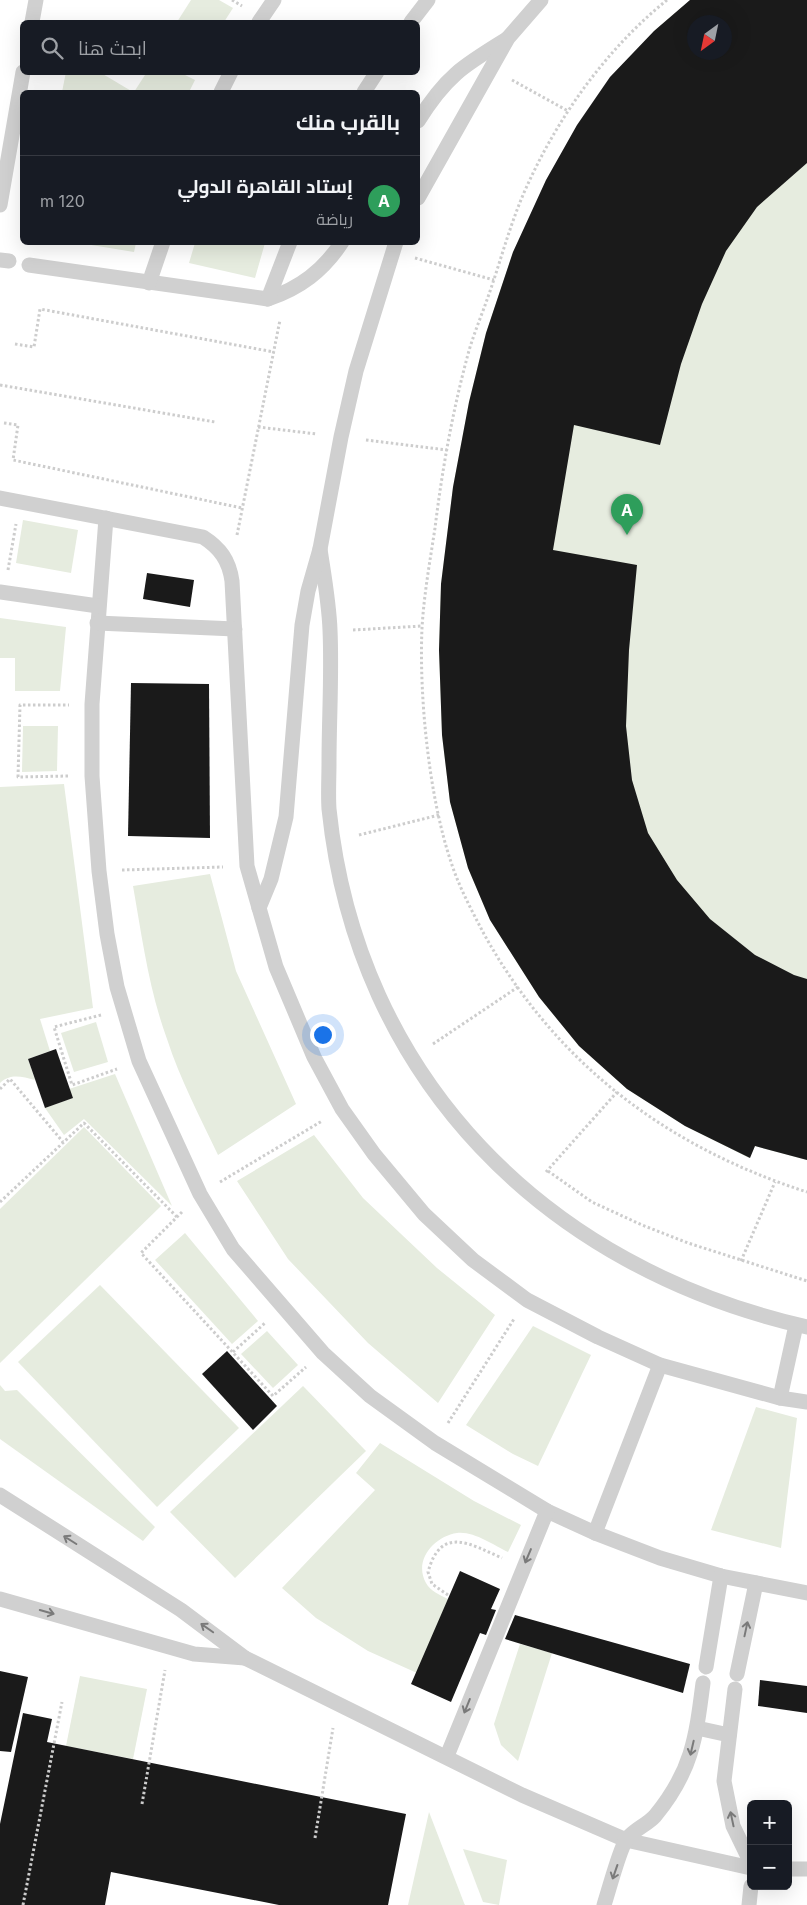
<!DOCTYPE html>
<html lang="ar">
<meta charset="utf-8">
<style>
body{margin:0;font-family:Inter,Cairo,sans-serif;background:#20242c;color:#f1f3f6;direction:rtl}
.controls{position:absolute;right:15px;bottom:15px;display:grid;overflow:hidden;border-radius:8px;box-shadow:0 5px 20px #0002}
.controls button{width:45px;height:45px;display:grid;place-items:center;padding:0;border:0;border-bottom:1px solid #363941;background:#171b24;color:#f1f3f6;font:25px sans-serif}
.compass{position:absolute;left:687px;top:15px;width:45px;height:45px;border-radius:50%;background:#171b24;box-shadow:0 5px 20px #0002;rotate:213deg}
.you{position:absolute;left:322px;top:1034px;width:18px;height:18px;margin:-12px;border:4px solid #fff;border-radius:50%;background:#1a73e8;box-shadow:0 0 0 8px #1a73e833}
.badge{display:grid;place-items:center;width:32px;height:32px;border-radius:50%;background:#0b8043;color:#fff;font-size:16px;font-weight:700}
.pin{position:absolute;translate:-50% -41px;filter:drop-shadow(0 1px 2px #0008)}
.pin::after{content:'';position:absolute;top:26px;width:18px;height:15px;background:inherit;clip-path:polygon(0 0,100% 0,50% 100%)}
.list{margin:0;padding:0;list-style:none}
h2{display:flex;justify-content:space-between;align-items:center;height:65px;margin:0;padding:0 20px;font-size:21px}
h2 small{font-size:16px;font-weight:400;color:#9ea1a6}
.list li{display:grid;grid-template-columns:32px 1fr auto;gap:15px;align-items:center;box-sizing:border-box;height:90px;padding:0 20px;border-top:1px solid #363941}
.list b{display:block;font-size:19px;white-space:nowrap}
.list p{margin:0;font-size:16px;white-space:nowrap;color:#9ea1a6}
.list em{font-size:16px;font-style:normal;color:#9ea1a6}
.icon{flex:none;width:28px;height:28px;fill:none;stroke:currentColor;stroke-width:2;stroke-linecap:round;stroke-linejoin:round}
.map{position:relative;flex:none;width:807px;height:1905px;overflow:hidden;direction:ltr}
.search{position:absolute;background:#171b24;box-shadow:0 5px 20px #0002;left:20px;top:20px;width:400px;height:55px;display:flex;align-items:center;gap:12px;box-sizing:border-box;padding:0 18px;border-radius:8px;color:#9ea1a6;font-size:19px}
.panel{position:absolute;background:#171b24;box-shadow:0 5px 20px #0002;left:20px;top:90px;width:400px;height:155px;border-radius:8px;direction:rtl}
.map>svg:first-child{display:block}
</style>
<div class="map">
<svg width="807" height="1905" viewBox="0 0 807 1905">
<rect width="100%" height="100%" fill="#fff"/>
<g fill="#e6ecdf" fill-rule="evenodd">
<path d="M 191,0 L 219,0 L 233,8 L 224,22 L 177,22 Z"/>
<path d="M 690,0 L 807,0 L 807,1160 L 755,1146 L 749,1158 L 685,1126 L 627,1089 L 579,1046 L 539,997 L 490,920 L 468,868 L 450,802 L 442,735 L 439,650 L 441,584 L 453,487 L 469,402 L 486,333 L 513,252 L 654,31 ZM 694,22 L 724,22 L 724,52 L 694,52 Z"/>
<path d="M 66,72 L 101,73 L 133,92 L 62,92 Z"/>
<path d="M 147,72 L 181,73 L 195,80 L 189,92 L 134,92 Z"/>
<path d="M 79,243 L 136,242 L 136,243 L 134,252 Z"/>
<path d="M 195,243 L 195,242 L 265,243 L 255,278 L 189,263 Z"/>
<path d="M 23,520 L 78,530 L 71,573 L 16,563 Z"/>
<path d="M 0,618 L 66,627 L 60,691 L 15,691 L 15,658 L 0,658 Z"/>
<path d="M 23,726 L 58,726 L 57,771 L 22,772 Z"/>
<path d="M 64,784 L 93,1008 L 40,1019 L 50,1051 L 28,1059 L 35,1080 C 22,1077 11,1073 0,1083 L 0,787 Z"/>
<path d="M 210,874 L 236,971 L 296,1104 L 218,1155 C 200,1117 180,1079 167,1039 C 149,990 142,937 133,886 Z"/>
<path d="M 96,1022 L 108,1062 L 74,1072 L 61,1033 Z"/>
<path d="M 115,1074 L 172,1206 L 84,1119 L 64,1135 L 45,1108 L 72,1098 L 69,1089 Z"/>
<path d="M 84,1127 L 161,1206 L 0,1363 L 0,1209 Z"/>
<path d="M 314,1135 L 363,1198 L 437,1268 L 495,1315 L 438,1403 L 368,1343 L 288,1259 L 237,1181 Z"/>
<path d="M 185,1233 L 258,1321 L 232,1344 L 155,1260 Z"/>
<path d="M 100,1285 L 239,1428 L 157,1507 L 18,1362 Z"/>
<path d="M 533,1326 L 591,1355 L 538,1466 L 513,1454 L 466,1425 Z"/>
<path d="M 267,1331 L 298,1365 L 273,1388 L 241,1354 Z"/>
<path d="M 0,1385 L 5,1391 L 17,1390 L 155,1527 L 143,1541 L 0,1439 Z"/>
<path d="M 303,1386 L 366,1451 L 235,1578 L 170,1512 Z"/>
<path d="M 756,1407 L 797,1418 L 781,1548 L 711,1530 Z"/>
<path d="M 380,1443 L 474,1501 L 521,1525 L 508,1552 C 493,1545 474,1531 457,1533 C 435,1536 413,1560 426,1583 C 430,1591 440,1595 448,1599 L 417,1673 L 368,1651 L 316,1618 L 282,1588 L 375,1490 L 356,1473 Z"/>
<path d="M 520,1644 L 552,1653 L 518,1761 L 501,1745 L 494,1724 Z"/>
<path d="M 80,1676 L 147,1689 L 133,1759 L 66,1746 Z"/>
<path d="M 429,1812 L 464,1903 L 465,1905 L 408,1905 Z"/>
<path d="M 463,1849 L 507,1860 L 499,1905 L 483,1902 Z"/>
</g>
<g fill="#1a1a1a" fill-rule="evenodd">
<path d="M 690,0 L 807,0 L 807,163 L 757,207 L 726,251 L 702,304 L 681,364 L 660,445 L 574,425 L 553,550 L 637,565 L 629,650 L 626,726 L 632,780 L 648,833 L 677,880 L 710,919 L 755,955 L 794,975 L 807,979 L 807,1160 L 755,1146 L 750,1158 L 685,1126 L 627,1089 L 579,1046 L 539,997 L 490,920 L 468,868 L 450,802 L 442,735 L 439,650 L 441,584 L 453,487 L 469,402 L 486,333 L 513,252 L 546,180 L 577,125 L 610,77 L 654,31 ZM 694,22 L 724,22 L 724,52 L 694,52 Z"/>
<path d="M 147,573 L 194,580 L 190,607 L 143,599 Z"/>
<path d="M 131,683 L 209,684 L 210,838 L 128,836 Z"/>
<path d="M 56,1049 L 73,1098 L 45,1108 L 28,1059 Z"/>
<path d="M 227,1351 L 277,1406 L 253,1430 L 202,1374 Z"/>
<path d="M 460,1571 L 500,1589 L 491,1609 L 496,1610 L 486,1635 L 480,1633 L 451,1702 L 411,1684 Z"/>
<path d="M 515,1615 L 690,1664 L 683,1693 L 505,1639 Z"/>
<path d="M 0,1671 L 28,1677 L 11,1752 L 0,1751 Z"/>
<path d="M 760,1680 L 807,1686 L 807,1713 L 758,1706 Z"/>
<path d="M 23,1713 L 52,1719 L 47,1742 L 406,1814 L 388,1905 L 279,1905 L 111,1872 L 105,1905 L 0,1905 L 0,1824 Z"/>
</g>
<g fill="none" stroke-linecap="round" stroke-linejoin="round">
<g stroke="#cdcdcd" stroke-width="3" stroke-dasharray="2.5 2.5" stroke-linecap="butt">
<path d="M 232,0 L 242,6"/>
<path d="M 667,0 C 604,51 555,121 523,195 C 509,228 500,263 488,297 C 481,317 472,338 467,358 C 452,414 442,471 435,528 C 430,561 424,594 422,628 C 419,697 429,797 451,862 C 459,887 472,911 484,934 C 556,1064 667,1147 807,1192"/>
<path d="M 512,80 L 568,111"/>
<path d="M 415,258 L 494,280"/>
<path d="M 15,344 L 34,347 L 40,309 L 274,352"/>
<path d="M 0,385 L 215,422"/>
<path d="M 4,423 L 18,425 L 13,460 L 242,508"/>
<path d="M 258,427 L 317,434"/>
<path d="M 366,440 L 447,450"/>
<path d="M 237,535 L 280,320"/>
<path d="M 8,570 L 16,524"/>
<path d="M 353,630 L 422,626"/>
<path d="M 68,776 L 18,777 L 20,705 L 69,705"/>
<path d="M 359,835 L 439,815"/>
<path d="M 122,870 L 223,867"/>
<path d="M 101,1015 L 54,1027 L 72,1085 L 117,1069"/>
<path d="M 433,1044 L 518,987"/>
<path d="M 0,1089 L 10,1079 L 63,1142"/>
<path d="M 548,1171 L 592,1202 L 642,1225 L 688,1243 L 807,1281"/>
<path d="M 546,1172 L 617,1092"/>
<path d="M 220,1182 L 322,1121"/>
<path d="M 0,1202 L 84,1123 L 177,1217"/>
<path d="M 182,1212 L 141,1253 L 273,1396 L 306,1367"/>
<path d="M 741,1261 L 775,1182"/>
<path d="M 233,1352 L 265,1323"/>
<path d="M 448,1423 L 514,1319"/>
<path d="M 448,1595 L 432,1584 L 428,1572 C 441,1525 470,1544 502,1558"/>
<path d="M 142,1804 L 165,1670"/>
<path d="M 315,1838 L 333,1728"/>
<path d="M 23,1905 L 62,1702"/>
</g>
<g stroke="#d0d0d0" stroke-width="15">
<path d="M 32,22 L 36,0"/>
<path d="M 259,22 L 274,0"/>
<path d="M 411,22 L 428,0"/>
<path d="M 221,92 L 231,72"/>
<path d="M 364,92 L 377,72"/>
<path d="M 418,121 C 446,76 463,66 507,39"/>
<path d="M 418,198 L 508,38 L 541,0"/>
<path d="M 0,205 L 23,72"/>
<path d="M 0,260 L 9,261"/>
<path d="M 29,265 L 268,299 C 300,288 323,271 342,242"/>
<path d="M 149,283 L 163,242"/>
<path d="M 268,299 L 290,242"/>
<path d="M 0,498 L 203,537 C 220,548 229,560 232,581 L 247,866 L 276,967 L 314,1057 L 342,1109 L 374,1154 L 424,1214 L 473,1260 L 527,1300 L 598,1337 L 660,1365 L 780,1398 L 807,1402"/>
<path d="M 106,518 L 92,704 L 92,776 L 99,871 L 107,934 L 117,987 L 139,1061 L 200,1194 L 233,1249 L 323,1353 L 370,1396 L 435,1443 L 547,1511 L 595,1533 L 660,1558 L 721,1576 L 807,1593"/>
<path d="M 320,549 C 324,576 329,603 330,630 C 332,674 329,719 329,763 C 329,778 328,794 329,809 C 357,1079 546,1268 807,1327"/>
<path d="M 0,592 L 98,606"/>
<path d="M 97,623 L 235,629"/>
<path d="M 259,908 L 271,879 L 286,817 L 302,625 L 308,591 L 320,549 L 341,437 L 356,371 L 396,242"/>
<path d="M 780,1398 L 796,1325"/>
<path d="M 0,1495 L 181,1610 L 245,1658 L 522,1795 L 626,1840 L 751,1868"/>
<path d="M 595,1533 L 660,1365"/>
<path d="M 0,1599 L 194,1654 L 245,1658"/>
<path d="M 706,1667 L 721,1576"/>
<path d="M 737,1674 L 756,1583"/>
<path d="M 735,1689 L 724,1781 L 733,1826 L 751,1863"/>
<path d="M 697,1728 L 729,1735"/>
<path d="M 447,1756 L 547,1511"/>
<path d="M 788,1869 L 807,1869"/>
<path d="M 604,1905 C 609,1890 619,1851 626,1840 C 633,1830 647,1825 655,1816 C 692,1771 696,1738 703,1683"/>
<path d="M 749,1905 L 751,1886"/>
</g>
</g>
<defs><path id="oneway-shaft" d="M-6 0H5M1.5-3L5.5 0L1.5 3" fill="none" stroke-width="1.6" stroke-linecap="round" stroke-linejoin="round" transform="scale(1.25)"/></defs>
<g stroke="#7a7a7a">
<use href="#oneway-shaft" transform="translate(70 1540) rotate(-148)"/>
<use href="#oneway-shaft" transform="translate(528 1556) rotate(113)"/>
<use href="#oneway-shaft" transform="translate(47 1612) rotate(16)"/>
<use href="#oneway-shaft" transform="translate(207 1628) rotate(-145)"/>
<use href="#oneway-shaft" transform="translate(746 1629) rotate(-78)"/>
<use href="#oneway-shaft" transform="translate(467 1706) rotate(112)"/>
<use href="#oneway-shaft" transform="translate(692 1748) rotate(103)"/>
<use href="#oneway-shaft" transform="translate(732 1819) rotate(-102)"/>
<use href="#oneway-shaft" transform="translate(615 1872) rotate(109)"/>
</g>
</svg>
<div class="controls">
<button>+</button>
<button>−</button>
</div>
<svg class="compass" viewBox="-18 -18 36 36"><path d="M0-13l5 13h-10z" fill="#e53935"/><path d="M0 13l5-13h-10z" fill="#9ea1a6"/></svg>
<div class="you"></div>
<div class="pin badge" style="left:627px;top:535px;background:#2e9e5b">A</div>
<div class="search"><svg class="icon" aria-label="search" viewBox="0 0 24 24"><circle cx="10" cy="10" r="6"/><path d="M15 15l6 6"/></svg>ابحث هنا</div>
<section class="panel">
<h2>بالقرب منك<small></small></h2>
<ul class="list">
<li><span class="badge" style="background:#2e9e5b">A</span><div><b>إستاد القاهرة الدولي</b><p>رياضة</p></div><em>120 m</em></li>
</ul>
</section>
</div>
